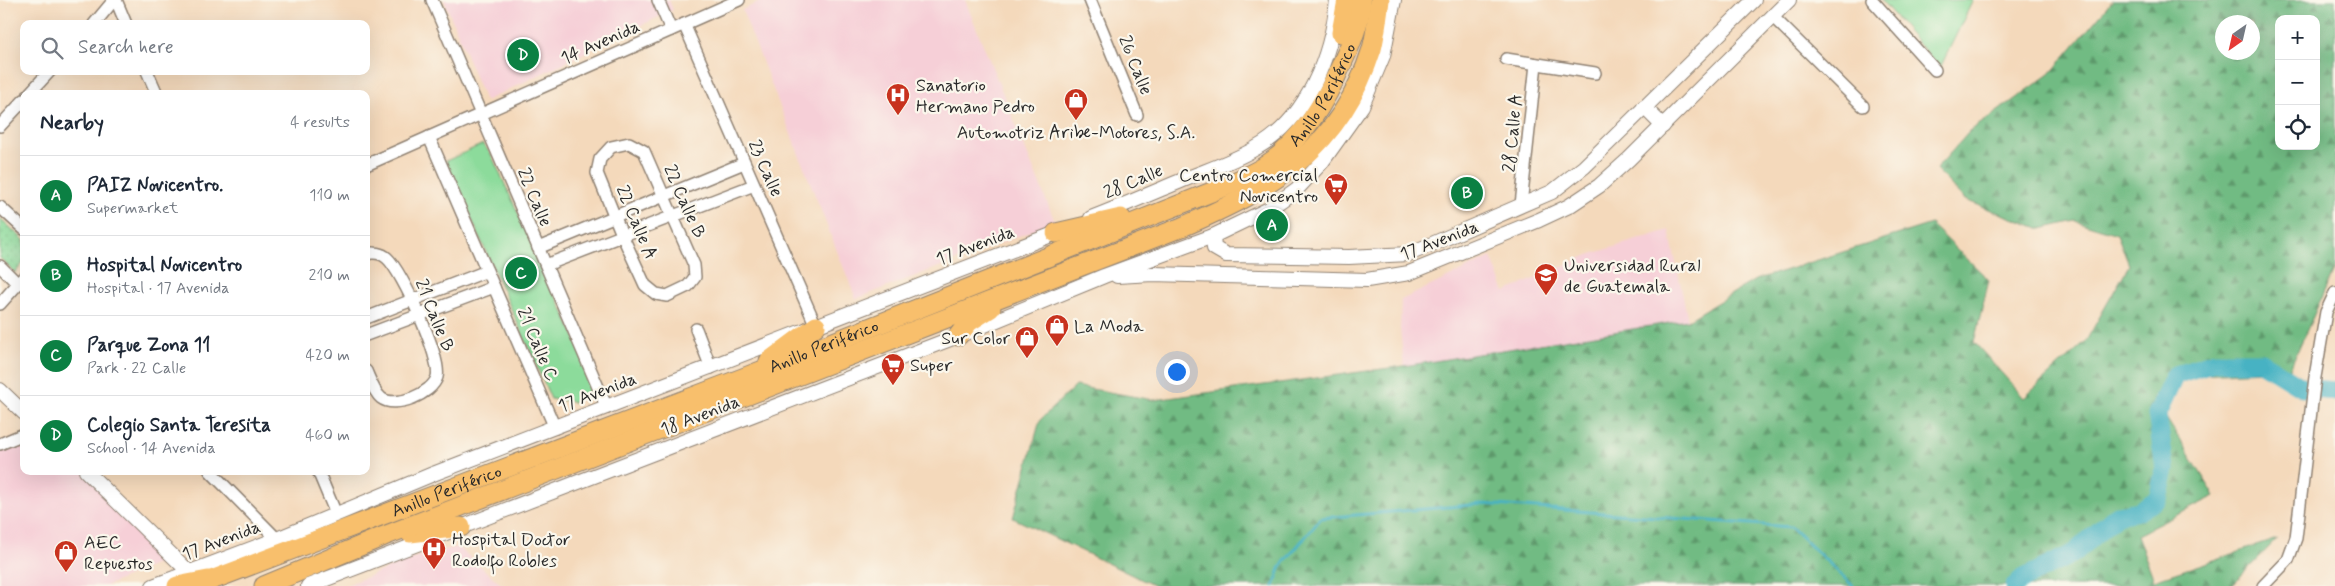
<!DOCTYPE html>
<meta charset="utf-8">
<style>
body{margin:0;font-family:Mynerve,sans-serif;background:#f6f6f7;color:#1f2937}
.controls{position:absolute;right:15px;top:15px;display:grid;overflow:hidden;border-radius:10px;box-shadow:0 5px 20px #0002}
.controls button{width:45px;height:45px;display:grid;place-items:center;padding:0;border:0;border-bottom:1px solid #e0e1e3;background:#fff;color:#1f2937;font:25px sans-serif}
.compass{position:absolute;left:2215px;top:15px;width:45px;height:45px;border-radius:50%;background:#fff;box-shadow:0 5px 20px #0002;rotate:214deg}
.you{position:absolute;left:1176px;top:371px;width:18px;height:18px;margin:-12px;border:4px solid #fff;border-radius:50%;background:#1a73e8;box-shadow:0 0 0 8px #1a73e833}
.badge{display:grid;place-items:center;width:32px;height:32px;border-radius:50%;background:#0b8043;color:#fff;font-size:16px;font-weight:700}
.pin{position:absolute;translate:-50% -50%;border:2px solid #fff;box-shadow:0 1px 5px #0006}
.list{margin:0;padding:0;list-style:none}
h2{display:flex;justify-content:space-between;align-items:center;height:65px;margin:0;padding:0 20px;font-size:21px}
h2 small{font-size:16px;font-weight:400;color:#747a83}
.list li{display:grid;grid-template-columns:32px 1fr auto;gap:15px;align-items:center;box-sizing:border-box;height:80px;padding:0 20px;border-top:1px solid #e0e1e3}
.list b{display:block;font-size:19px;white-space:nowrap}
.list p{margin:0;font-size:16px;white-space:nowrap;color:#747a83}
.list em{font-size:16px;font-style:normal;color:#747a83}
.icon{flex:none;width:28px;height:28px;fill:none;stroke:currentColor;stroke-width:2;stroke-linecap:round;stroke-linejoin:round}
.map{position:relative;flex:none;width:2335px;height:586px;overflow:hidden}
.search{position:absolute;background:#fff;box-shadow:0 5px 20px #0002;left:20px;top:20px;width:350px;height:55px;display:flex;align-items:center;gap:12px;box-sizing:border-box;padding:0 18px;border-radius:10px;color:#747a83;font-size:19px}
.panel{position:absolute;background:#fff;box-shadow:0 5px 20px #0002;left:20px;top:90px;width:350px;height:385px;border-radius:10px}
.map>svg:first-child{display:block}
</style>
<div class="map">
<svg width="2335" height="586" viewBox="0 0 2335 586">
<defs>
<pattern id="grass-dots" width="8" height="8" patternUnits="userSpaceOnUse" patternTransform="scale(1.25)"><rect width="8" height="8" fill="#8cdb9b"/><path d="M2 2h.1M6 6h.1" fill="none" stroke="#79bc86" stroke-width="1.8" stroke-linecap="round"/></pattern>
<pattern id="forest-firs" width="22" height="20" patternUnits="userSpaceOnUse" patternTransform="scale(1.25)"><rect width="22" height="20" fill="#71bb83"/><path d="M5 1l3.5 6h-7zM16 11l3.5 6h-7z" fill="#5d986b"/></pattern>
</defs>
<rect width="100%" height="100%" fill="#fbf7ec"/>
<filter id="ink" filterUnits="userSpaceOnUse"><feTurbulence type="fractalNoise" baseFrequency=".02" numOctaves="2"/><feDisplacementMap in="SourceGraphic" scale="10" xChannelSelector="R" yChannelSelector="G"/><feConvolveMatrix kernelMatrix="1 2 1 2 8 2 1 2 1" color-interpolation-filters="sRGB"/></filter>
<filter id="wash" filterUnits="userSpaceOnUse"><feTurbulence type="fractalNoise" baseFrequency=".0096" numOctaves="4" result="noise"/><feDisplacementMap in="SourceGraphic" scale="20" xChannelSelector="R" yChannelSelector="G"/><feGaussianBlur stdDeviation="1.12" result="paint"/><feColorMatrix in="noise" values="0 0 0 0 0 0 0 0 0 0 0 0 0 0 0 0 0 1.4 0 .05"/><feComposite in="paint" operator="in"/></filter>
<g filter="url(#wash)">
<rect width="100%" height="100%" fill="#f4d9bb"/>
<g fill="#f6cfd7">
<path d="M 444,0 L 669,0 L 673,10 L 485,101 Z"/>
<path d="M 764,0 L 965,0 L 1055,222 L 856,299 L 742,10 Z"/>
<path d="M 1669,230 L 1688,320 L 1404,366 L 1400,329 L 1401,300 L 1491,257 L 1505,292 L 1588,255 Z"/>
<path d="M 24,442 L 24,471 L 84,471 L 173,557 L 106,586 L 0,586 L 0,452 Z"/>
<path d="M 458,547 L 503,586 L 344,586 L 423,554 Z"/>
</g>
<path fill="url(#grass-dots)" stroke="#5c8363" d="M 0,218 L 24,240 L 24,262 L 15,273 L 0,258 Z"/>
<path fill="url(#forest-firs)" stroke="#4e7357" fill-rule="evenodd" d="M 2113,0 L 2335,0 L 2335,268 L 2289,370 L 2175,375 L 2153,397 L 2215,496 L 2137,535 L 2154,580 L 2277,539 L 2231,586 L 1155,586 L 1013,518 L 1040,420 L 1075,386 L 1154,400 L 1404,366 L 1688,320 L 1755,280 L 1931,224 L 1989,280 L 1974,342 L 2024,398 L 2086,341 L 2129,265 L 2117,234 L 2075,221 L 2041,229 L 1965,200 L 1936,169 L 1970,131 L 2050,74 ZM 2279,19 L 2316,19 L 2316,146 L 2279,146 ZM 2222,22 L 2252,22 L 2252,52 L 2222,52 Z"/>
<g fill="#8cdb9b" stroke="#5c8363">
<path d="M 1881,0 L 1973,0 L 1940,68 Z"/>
<path d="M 483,144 L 491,154 L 597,385 L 575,402 L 551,399 L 446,161 Z"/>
</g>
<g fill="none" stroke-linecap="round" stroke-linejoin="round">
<path stroke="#46b2c3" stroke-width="3" d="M 1274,586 L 1281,566 L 1321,518 L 1482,504 L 1791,527 L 1853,586"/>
<path stroke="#46b2c3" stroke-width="19" d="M 2015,586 L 2022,579 L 2074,553 L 2117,515 L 2139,511 L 2158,499 L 2165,469 L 2157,414 L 2175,375 L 2214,362 L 2261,362 L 2303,388 L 2335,391"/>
</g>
</g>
<g filter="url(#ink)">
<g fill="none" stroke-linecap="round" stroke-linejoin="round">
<g stroke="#908273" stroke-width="14">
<g id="minor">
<path d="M 116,0 L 126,24"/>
<path d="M 432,0 L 607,408"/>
<path d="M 658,0 L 671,30"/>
<path d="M 1090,0 L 1137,115"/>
<path d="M 1872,0 L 1935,70"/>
<path d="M 1772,16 L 1863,106"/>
<path d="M 94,24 L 114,0"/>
<path d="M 684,24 L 816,326"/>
<path d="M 1506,59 L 1595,73"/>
<path d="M 147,71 L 157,94"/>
<path d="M 29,94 L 50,71"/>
<path d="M 0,126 L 24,100"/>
<path d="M 429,137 L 555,428"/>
<path d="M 629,143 L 644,151 L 694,265 L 695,277 L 688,286 L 667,296 L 656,294 L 645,285 L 623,237 L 597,173 L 600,159 L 611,147 Z"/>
<path d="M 366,165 L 739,0"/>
<path d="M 1521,205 L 1536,64"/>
<path d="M 0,207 L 24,229"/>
<path d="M 538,248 L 744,163"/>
<path d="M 366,254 C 373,252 382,253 387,258 C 402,271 442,359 437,377 C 432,394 395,409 381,398 C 374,392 370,380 366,371"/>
<path d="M 546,265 L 754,185"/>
<path d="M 0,266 L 18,284"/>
<path d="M 0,304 L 24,277"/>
<path d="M 366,318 L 487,271"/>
<path d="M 696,329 L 711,368"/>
<path d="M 366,335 L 494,287"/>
<path d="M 0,444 L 24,434"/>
<path d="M 210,471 L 277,539"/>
<path d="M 318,471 L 336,514"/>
<path d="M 2263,586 L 2288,560 L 2296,538 L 2315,377 L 2326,312 L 2335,293"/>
</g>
</g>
<g stroke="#908273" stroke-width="16">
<g id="tertiary">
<path d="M 1644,107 L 1663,126"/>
<path d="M 1091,218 C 1122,206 1152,193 1183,180 C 1207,170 1233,162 1256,148 C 1307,120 1332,55 1337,0"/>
<path d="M 1213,236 L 1214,248 L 1226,255 L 1349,257 L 1409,254 L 1552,192 L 1584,167 L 1754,0"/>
<path d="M 1117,276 L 1153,274 L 1367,280 L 1409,273 L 1539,220 L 1569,206 L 1599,186 L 1629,159 L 1789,0"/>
<path d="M 0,390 L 24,413"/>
<path d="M 86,471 L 189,572"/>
<path d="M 153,586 L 277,539 L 433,474 L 1064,230"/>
<path d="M 308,586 L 958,336 L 1104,276 L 1213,236 L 1269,209 L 1297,189 L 1322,162 L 1362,106 L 1383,56 L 1394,0"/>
</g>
</g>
<g stroke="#908273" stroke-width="21">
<g id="trunk">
<path d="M 1341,33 L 1347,0"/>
<path d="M 1056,233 L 1121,218"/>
<path d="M 958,336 L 969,322 L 991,308"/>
<path d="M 769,361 L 816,326"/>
<path d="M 410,533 L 461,527"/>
<path d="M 177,586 L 208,580"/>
<path id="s1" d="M 196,586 L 748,376 L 1224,187 C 1236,181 1250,175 1262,168 C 1302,143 1326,101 1344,59 C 1352,42 1361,19 1361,0"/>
<path d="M 264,586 L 384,536 L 1182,227 C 1273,188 1340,150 1372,49 C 1376,33 1378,16 1380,0"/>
</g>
</g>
<use href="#minor" stroke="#fff" stroke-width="11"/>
<use href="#tertiary" stroke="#fff" stroke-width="14"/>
<use href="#trunk" stroke="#f8bf6c" stroke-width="19"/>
</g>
</g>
<defs>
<g id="hospital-pin" transform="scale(1.25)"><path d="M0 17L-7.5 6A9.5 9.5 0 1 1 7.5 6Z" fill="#c8321e" stroke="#fbf7ec"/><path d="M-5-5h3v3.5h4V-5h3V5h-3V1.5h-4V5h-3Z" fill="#fff"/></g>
<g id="shop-pin" transform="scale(1.25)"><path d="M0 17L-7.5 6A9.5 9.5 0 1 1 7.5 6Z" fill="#c8321e" stroke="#fbf7ec"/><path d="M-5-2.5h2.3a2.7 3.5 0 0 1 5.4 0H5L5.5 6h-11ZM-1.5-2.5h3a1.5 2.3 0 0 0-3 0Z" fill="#fff"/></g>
<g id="supermarket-pin" transform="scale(1.25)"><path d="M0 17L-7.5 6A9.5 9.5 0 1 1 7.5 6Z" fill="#c8321e" stroke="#fbf7ec"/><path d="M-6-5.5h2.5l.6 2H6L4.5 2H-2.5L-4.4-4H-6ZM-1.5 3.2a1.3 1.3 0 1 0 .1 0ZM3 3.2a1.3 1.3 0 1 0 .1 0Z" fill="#fff"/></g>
<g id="university-pin" transform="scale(1.25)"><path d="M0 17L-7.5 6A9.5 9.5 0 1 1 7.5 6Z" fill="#c8321e" stroke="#fbf7ec"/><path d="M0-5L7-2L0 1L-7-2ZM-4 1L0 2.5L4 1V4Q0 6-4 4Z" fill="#fff"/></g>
</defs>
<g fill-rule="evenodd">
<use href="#hospital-pin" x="898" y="95"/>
<use href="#shop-pin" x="1076" y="100"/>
<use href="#supermarket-pin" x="1336" y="185"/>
<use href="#university-pin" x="1546" y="275"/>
<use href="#shop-pin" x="1057" y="326"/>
<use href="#shop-pin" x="1027" y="338"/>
<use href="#supermarket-pin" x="893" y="365"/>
<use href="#hospital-pin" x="434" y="549"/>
<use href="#shop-pin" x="66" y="552"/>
</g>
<g text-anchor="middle" stroke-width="4.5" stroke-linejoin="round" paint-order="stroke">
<g font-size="18" fill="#2b2b2b" stroke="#fbf7ec">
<text transform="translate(600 42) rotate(-24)" y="6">14 Avenida</text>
<text transform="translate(1136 65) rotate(68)" y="6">26 Calle</text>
<text dy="6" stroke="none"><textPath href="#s1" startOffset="1242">Anillo Periférico</textPath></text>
<text transform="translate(1512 133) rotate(-85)" y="6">28 Calle A</text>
<text transform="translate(766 168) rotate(66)" y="6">23 Calle</text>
<text transform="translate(1133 181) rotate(-23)" y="6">28 Calle</text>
<text transform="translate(535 197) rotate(67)" y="6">22 Calle</text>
<text transform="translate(685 201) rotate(66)" y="6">22 Calle B</text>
<text transform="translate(637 222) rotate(67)" y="6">22 Calle A</text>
<text transform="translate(1439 240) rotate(-21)" y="6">17 Avenida</text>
<text transform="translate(975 245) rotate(-21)" y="6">17 Avenida</text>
<text transform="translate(435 315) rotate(68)" y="6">21 Calle B</text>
<text transform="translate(538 344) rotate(67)" y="6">21 Calle C</text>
<text dy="6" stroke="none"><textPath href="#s1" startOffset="672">Anillo Periférico</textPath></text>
<text transform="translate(597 392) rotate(-21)" y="6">17 Avenida</text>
<text transform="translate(700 415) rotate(-21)" y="6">18 Avenida</text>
<text dy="6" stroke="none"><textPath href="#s1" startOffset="268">Anillo Periférico</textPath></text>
<text transform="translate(221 540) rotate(-21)" y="6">17 Avenida</text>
</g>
<g font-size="18" fill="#2b2b2b" stroke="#fbf7ec" text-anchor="start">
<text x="916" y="91">Sanatorio<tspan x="916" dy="21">Hermano Pedro</tspan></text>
<text x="1076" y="138" text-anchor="middle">Automotriz Aribe-Motores, S.A.</text>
<text x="1318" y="181" text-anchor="end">Centro Comercial<tspan x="1318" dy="21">Novicentro</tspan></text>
<text x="1564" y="271">Universidad Rural<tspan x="1564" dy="21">de Guatemala</tspan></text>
<text x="1074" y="332">La Moda</text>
<text x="1010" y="344" text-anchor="end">Sur Color</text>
<text x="910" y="371">Super</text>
<text x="452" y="545">Hospital Doctor<tspan x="452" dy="21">Rodolfo Robles</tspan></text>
<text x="84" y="548">AEC<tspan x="84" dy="21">Repuestos</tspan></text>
</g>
</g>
</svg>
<div class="controls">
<button>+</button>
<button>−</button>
<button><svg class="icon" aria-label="locate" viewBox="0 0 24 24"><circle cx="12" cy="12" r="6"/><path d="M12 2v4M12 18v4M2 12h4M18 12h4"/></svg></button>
</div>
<svg class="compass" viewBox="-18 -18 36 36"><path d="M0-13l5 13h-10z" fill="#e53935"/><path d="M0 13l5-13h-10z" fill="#747a83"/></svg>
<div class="you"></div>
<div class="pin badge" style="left:1272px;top:225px">A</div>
<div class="pin badge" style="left:1467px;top:193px">B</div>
<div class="pin badge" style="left:521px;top:273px">C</div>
<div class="pin badge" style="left:523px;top:55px">D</div>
<div class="search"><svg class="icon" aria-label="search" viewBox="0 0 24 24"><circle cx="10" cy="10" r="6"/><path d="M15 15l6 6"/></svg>Search here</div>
<section class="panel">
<h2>Nearby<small>4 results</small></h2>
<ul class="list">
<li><span class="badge">A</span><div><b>PAIZ Novicentro.</b><p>Supermarket</p></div><em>110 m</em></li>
<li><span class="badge">B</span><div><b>Hospital Novicentro</b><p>Hospital · 17 Avenida</p></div><em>210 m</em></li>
<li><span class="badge">C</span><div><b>Parque Zona 11</b><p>Park · 22 Calle</p></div><em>420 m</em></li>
<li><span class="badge">D</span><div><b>Colegio Santa Teresita</b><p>School · 14 Avenida</p></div><em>460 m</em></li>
</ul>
</section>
</div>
